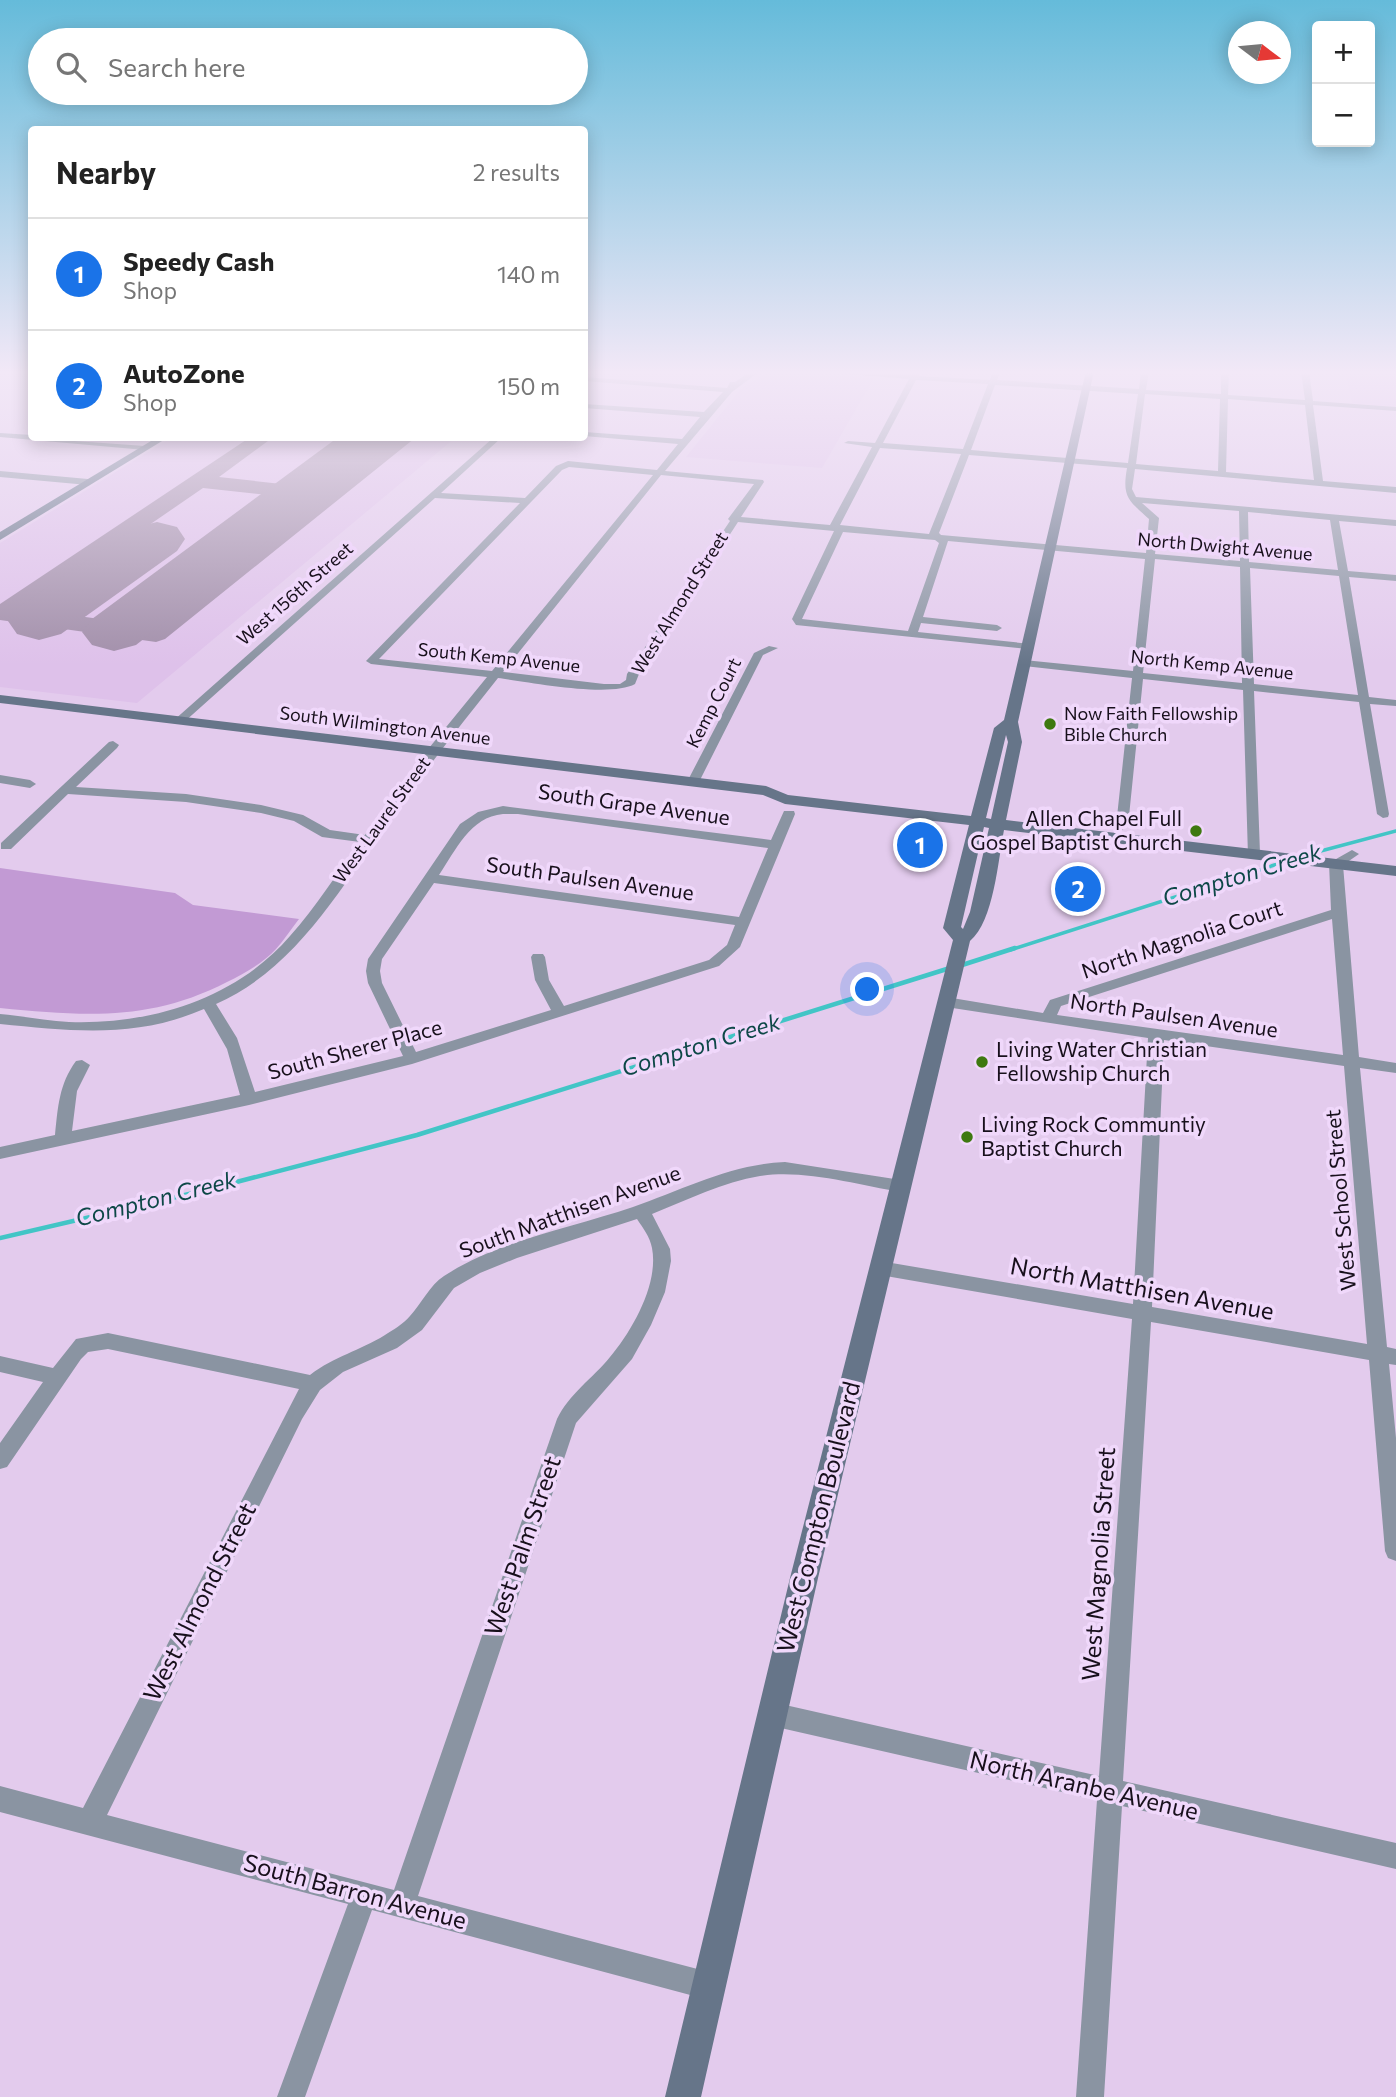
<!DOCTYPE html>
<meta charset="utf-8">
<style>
body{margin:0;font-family:Commissioner,sans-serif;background:#f2f2f2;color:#222}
.controls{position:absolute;right:21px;top:21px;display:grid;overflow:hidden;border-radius:7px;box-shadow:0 4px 18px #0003}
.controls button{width:63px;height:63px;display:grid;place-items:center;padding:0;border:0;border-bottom:2px solid #e0e0e0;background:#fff;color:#222;font:35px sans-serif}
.compass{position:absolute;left:1228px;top:21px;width:63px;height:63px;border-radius:50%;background:#fff;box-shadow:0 4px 18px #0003;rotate:106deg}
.you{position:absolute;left:868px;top:990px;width:24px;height:24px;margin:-18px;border:5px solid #fff;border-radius:50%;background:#1a73e8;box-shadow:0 0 0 10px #1a73e833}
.badge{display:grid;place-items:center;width:46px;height:46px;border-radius:50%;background:#1a73e8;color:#fff;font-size:23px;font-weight:700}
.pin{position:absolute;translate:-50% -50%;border:4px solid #fff;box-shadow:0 2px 7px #0006}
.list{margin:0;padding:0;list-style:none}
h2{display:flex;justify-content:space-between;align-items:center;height:91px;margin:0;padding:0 28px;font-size:30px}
h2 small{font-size:23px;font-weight:400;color:#767676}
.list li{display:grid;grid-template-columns:46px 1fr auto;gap:21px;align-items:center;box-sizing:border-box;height:112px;padding:0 28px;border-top:2px solid #e0e0e0}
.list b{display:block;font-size:26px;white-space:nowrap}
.list p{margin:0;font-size:23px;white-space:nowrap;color:#767676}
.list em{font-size:23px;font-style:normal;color:#767676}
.icon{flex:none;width:38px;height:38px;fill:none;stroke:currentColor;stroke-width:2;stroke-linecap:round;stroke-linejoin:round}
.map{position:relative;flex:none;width:1396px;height:2097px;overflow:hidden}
.search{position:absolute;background:#fff;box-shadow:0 4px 18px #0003;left:28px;top:28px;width:560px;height:77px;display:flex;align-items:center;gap:18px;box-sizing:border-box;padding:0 24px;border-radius:38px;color:#767676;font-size:26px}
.panel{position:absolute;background:#fff;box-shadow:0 4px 18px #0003;left:28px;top:126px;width:560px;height:315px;border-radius:7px}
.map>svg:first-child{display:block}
</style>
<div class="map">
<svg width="1396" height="2097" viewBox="0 0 1396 2097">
<rect width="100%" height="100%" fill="#e3cbed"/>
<g fill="#dec1ea">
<path d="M 768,371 L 874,378 L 822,468 L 686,457 L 740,390 Z"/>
<path d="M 1345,371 L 1396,371 L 1396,407 L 1352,403 Z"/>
<path d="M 171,438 L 455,438 L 137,703 L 0,687 L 0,543 Z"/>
</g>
<path fill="#c29ad4" d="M 0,868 L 175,893 L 193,905 L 299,919 C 291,929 284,940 276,949 C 263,963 244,974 227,982 C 149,1022 84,1016 0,1008 Z"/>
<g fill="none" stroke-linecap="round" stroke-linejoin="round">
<g stroke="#42c5c6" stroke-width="3.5">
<path d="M 1302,856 L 1396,831"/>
<path d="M 1010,950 L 1287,861"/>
</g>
<g stroke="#42c5c6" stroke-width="4.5">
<path d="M 959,966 L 1015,948"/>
<path d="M 0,1238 L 202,1191 L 417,1135 L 950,968"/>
</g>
<path fill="#a18ea9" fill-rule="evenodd" d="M 249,438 L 272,438 L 219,477 L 327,489 L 393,438 L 415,438 L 165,639 L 156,642 L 0,620 L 0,604 ZM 203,488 L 312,500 L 151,626 L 27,609 Z"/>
<g fill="#a18ea9" fill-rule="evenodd">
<path d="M 337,438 L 392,438 L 385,448 L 136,645 L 114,651 L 92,645 L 82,632 L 92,619 Z"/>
<path d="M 157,522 L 177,527 L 185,539 L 177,551 L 61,634 L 39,640 L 17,634 L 8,621 L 17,608 L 137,527 Z"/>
</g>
<g fill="#8a94a2" fill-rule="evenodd">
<path d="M 751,371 L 760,371 L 732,392 L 665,471 L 763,480 L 764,482 L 741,517 L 830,525 L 872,447 L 844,443 L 848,441 L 875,443 L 909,379 L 808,371 L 912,375 L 914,371 L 920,371 L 919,376 L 990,380 L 993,371 L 1001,371 L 997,380 L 1139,389 L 1141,371 L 1149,371 L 1146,390 L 1221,394 L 1221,371 L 1229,371 L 1228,395 L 1305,400 L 1301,371 L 1309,371 L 1313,401 L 1396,407 L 1396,411 L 1313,405 L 1323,481 L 1396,487 L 1396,493 L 1135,469 L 1132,489 L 1136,497 L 1396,520 L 1396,526 L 1339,521 L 1348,571 L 1396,575 L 1396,581 L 1349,577 L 1369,697 L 1396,700 L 1396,706 L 1370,704 L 1389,814 L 1388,817 L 1383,818 L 1377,814 L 1359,702 L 1254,691 L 1260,853 L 1253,857 L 1248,856 L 1243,690 L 1143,679 L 1128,826 L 1122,830 L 1117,829 L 1116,826 L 1132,678 L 1024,666 L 1019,663 L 1024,660 L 1133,671 L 1145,559 L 948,541 L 923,617 L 997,625 L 1002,628 L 997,631 L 921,623 L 918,632 L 1031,644 L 1031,648 L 1027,649 L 796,625 L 792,619 L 834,531 L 738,522 L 639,674 L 635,684 C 610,698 529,682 498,678 C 462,723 427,768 393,815 C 343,884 298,968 216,1004 L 237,1038 L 255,1092 L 403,1056 L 368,983 L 366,971 L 368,959 L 460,824 L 478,812 L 503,806 L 771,840 L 784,811 L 794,811 L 795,814 L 740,947 L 719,966 L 412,1064 L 249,1105 L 0,1159 L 0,1147 L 55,1135 C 58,1107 59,1084 76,1061 L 82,1060 L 90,1065 L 77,1091 L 72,1131 L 240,1095 L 227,1049 L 204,1009 C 135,1039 72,1031 0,1024 L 0,1014 C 23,1016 46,1021 69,1022 C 149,1025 236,999 290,936 C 316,907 337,873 360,842 L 322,837 L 294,821 L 261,813 L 186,802 L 68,794 L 11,849 L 1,849 L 1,843 L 109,742 L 113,741 L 119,745 L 117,748 L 76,787 L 186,794 L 261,805 L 303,815 L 330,830 L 365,835 L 429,748 L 487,677 L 371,664 L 366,661 L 520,503 L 435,498 L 183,723 L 179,724 L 173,721 L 493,438 L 501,438 L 441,493 L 525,498 L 556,466 L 568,461 L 657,470 L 678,444 L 584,436 L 584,432 L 682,439 L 700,417 L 584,408 L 584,404 L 704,412 L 723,392 L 584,381 L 584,377 L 727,388 L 730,382 L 735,382 ZM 916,380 L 988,384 L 963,449 L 883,443 ZM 995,385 L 1138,394 L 1128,463 L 971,450 ZM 1145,394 L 1220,399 L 1218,471 L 1136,464 ZM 1228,399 L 1305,405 L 1314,480 L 1226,472 ZM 880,448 L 961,454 L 929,534 L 840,525 ZM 969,455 L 1127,468 C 1122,497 1128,500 1149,519 L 1146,553 L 941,535 L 939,533 ZM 569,467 L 653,475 L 492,671 L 379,659 L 562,470 ZM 661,475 L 754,484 L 728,519 L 730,521 L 627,674 L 626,680 L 620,684 L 604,684 L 503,672 ZM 1142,503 L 1239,511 L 1240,561 L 1155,554 L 1159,518 ZM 1248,512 L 1330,520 L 1338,570 L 1249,562 ZM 843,532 L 935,540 L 939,543 L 908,631 L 802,619 ZM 1155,559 L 1240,567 L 1242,683 L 1143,673 ZM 1250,568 L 1339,576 L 1358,695 L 1254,684 ZM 503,814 L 518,814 L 768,848 L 739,917 L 439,875 C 456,850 470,817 503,814 ZM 434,883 L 735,925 L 727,945 L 709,960 L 564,1006 L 549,980 L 545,957 L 543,954 L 533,954 L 531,957 L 535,980 L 551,1010 L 416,1052 L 382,983 L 380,971 L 382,959 Z"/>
<path d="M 0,433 L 32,435 L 32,438 L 145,446 L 149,448 L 145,450 L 0,437 Z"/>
<path d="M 0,471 L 88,479 L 92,482 L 88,485 L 0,477 Z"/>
<path d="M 769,646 L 778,648 L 763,655 L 699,782 L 693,786 L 689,785 L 687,782 L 754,653 Z"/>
<path d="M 0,775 L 30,780 L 36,784 L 30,788 L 0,783 Z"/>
<path d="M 1352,850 L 1359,854 L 1343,865 L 1359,1057 L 1396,1063 L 1396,1073 L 1360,1068 L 1387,1347 L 1396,1349 L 1396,1365 L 1389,1364 L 1396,1438 L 1396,1561 L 1388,1558 L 1385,1551 L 1369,1360 L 1151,1322 L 1123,1781 L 1396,1843 L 1396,1869 L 1122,1806 L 1104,2097 L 1076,2097 L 1097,1800 L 772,1726 L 763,1723 L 760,1714 L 763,1705 L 772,1702 L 1099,1776 L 1132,1319 L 880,1275 L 873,1273 L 871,1268 L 873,1263 L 880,1261 L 1133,1304 L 1148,1038 L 946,1007 L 938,1002 L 946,997 L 1043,1013 L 1050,1000 L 1331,910 L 1329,863 ZM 1332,919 L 1343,1055 L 1057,1015 L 1061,1006 ZM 1164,1040 L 1344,1066 L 1367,1344 L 1152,1307 Z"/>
<path d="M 785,1162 L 901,1180 L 907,1181 L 910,1186 L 907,1191 L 901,1192 C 857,1185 805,1169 760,1176 C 723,1182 687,1200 652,1214 L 670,1249 L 671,1261 L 665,1292 L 651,1325 L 632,1359 L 576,1423 L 418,1896 L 709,1972 L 719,1976 L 723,1986 L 719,1996 L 709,2000 L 372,1910 L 305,2097 L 277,2097 L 348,1904 L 0,1812 L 0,1786 L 83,1808 L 299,1389 L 108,1349 L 88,1352 L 81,1359 L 7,1467 L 0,1469 L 0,1443 L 43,1382 L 0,1372 L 0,1356 L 53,1368 L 76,1339 L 108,1333 L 310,1375 C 335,1356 359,1351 385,1335 C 393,1330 403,1324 410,1316 C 421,1304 430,1285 444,1276 C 500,1240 571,1228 633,1207 C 684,1189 731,1164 785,1162 ZM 637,1219 C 643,1228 650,1237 652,1248 C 659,1284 632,1331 610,1357 C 593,1378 569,1394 557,1419 L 394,1890 L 107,1815 L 302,1419 L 320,1390 L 343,1372 L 397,1348 L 422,1330 L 454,1288 L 480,1273 L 517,1258 Z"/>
</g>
<g fill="#667589" fill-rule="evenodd">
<path d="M 1086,371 L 1094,371 L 1018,722 L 1022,742 L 1006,820 L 1396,866 L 1396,876 L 1004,830 C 998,860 994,921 970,941 L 818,1578 L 701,2097 L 665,2097 L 790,1578 L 953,940 L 943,928 L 969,825 L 785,804 L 763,795 L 0,703 L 0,695 L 766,786 L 788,795 L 971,816 L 994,728 L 1004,720 ZM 1006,735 L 1008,742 L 991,819 L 986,818 ZM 984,827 L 989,828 L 970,912 L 963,929 L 961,927 Z"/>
<path d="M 156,438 L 167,438 L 0,540 L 0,532 Z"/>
</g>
</g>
<linearGradient id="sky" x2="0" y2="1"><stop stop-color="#65bbda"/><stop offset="0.56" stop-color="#f2e8f7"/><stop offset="1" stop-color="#f2e8f7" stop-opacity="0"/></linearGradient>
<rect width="1396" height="665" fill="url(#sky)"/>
<g fill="#3e7910" stroke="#f0d8fb" stroke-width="2.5">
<circle cx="1050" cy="724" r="7"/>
<circle cx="1196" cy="831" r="7"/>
<circle cx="982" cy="1062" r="7"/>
<circle cx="967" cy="1137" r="7"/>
</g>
<g text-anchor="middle" stroke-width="7" stroke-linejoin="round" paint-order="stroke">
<g font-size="18" fill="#18101c" stroke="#f0d8fb">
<text transform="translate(1225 547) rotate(5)" y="6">North Dwight Avenue</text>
<text transform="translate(295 594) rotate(-41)" y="6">West 156th Street</text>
<text transform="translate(680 603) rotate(-58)" y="6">West Almond Street</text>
<text transform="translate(499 658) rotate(6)" y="6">South Kemp Avenue</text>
<text transform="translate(1212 665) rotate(6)" y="6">North Kemp Avenue</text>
<text transform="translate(714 703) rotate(-63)" y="6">Kemp Court</text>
<text transform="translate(385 726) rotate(7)" y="6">South Wilmington Avenue</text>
<text transform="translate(382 820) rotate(-54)" y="6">West Laurel Street</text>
</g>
<g font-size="18" fill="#18101c" stroke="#f0d8fb" text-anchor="start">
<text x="1064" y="720">Now Faith Fellowship<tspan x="1064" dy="21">Bible Church</tspan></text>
</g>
<g font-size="21" fill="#18101c" stroke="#f0d8fb">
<text transform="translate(634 805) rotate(8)" y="7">South Grape Avenue</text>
<text transform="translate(590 879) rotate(8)" y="7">South Paulsen Avenue</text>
<text transform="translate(1182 940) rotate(-18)" y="7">North Magnolia Court</text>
<text transform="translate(1174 1016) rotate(8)" y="7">North Paulsen Avenue</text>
<text transform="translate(355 1050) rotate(-15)" y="7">South Sherer Place</text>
<text transform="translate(1341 1200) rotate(-95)" y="7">West School Street</text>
<text transform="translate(570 1212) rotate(-20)" y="7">South Matthisen Avenue</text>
</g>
<g font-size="21" fill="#18101c" stroke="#f0d8fb" text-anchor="start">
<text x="1182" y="826" text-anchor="end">Allen Chapel Full<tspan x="1182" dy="24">Gospel Baptist Church</tspan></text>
<text x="996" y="1057">Living Water Christian<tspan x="996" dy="24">Fellowship Church</tspan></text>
<text x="981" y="1132">Living Rock Communtiy<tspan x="981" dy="24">Baptist Church</tspan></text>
</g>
<g font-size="23" font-style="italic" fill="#0e4848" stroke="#f0d8fb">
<text transform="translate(1242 875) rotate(-17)" y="8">Compton Creek</text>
<text transform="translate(701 1045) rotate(-17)" y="8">Compton Creek</text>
<text transform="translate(156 1199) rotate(-14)" y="8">Compton Creek</text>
</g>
<g font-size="24" fill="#18101c" stroke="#f0d8fb">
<text transform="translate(1142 1289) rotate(10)" y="8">North Matthisen Avenue</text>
<text transform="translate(819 1517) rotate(-76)" y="8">West Compton Boulevard</text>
<text transform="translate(523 1546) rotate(-71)" y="8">West Palm Street</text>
<text transform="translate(1099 1564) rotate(-86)" y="8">West Magnolia Street</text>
<text transform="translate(200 1602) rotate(-63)" y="8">West Almond Street</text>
<text transform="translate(1084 1786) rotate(13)" y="8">North Aranbe Avenue</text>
<text transform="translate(355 1892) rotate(15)" y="8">South Barron Avenue</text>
</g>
</g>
</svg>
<div class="controls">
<button>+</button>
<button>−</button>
</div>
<svg class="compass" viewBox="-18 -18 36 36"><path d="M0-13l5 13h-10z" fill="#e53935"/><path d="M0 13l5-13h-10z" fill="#767676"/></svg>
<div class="you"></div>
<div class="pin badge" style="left:920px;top:845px">1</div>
<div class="pin badge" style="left:1078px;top:889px">2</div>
<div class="search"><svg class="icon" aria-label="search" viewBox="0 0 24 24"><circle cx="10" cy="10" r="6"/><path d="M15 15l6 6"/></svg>Search here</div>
<section class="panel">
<h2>Nearby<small>2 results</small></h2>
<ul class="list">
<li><span class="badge">1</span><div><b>Speedy Cash</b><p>Shop</p></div><em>140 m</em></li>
<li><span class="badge">2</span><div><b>AutoZone</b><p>Shop</p></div><em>150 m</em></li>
</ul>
</section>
</div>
